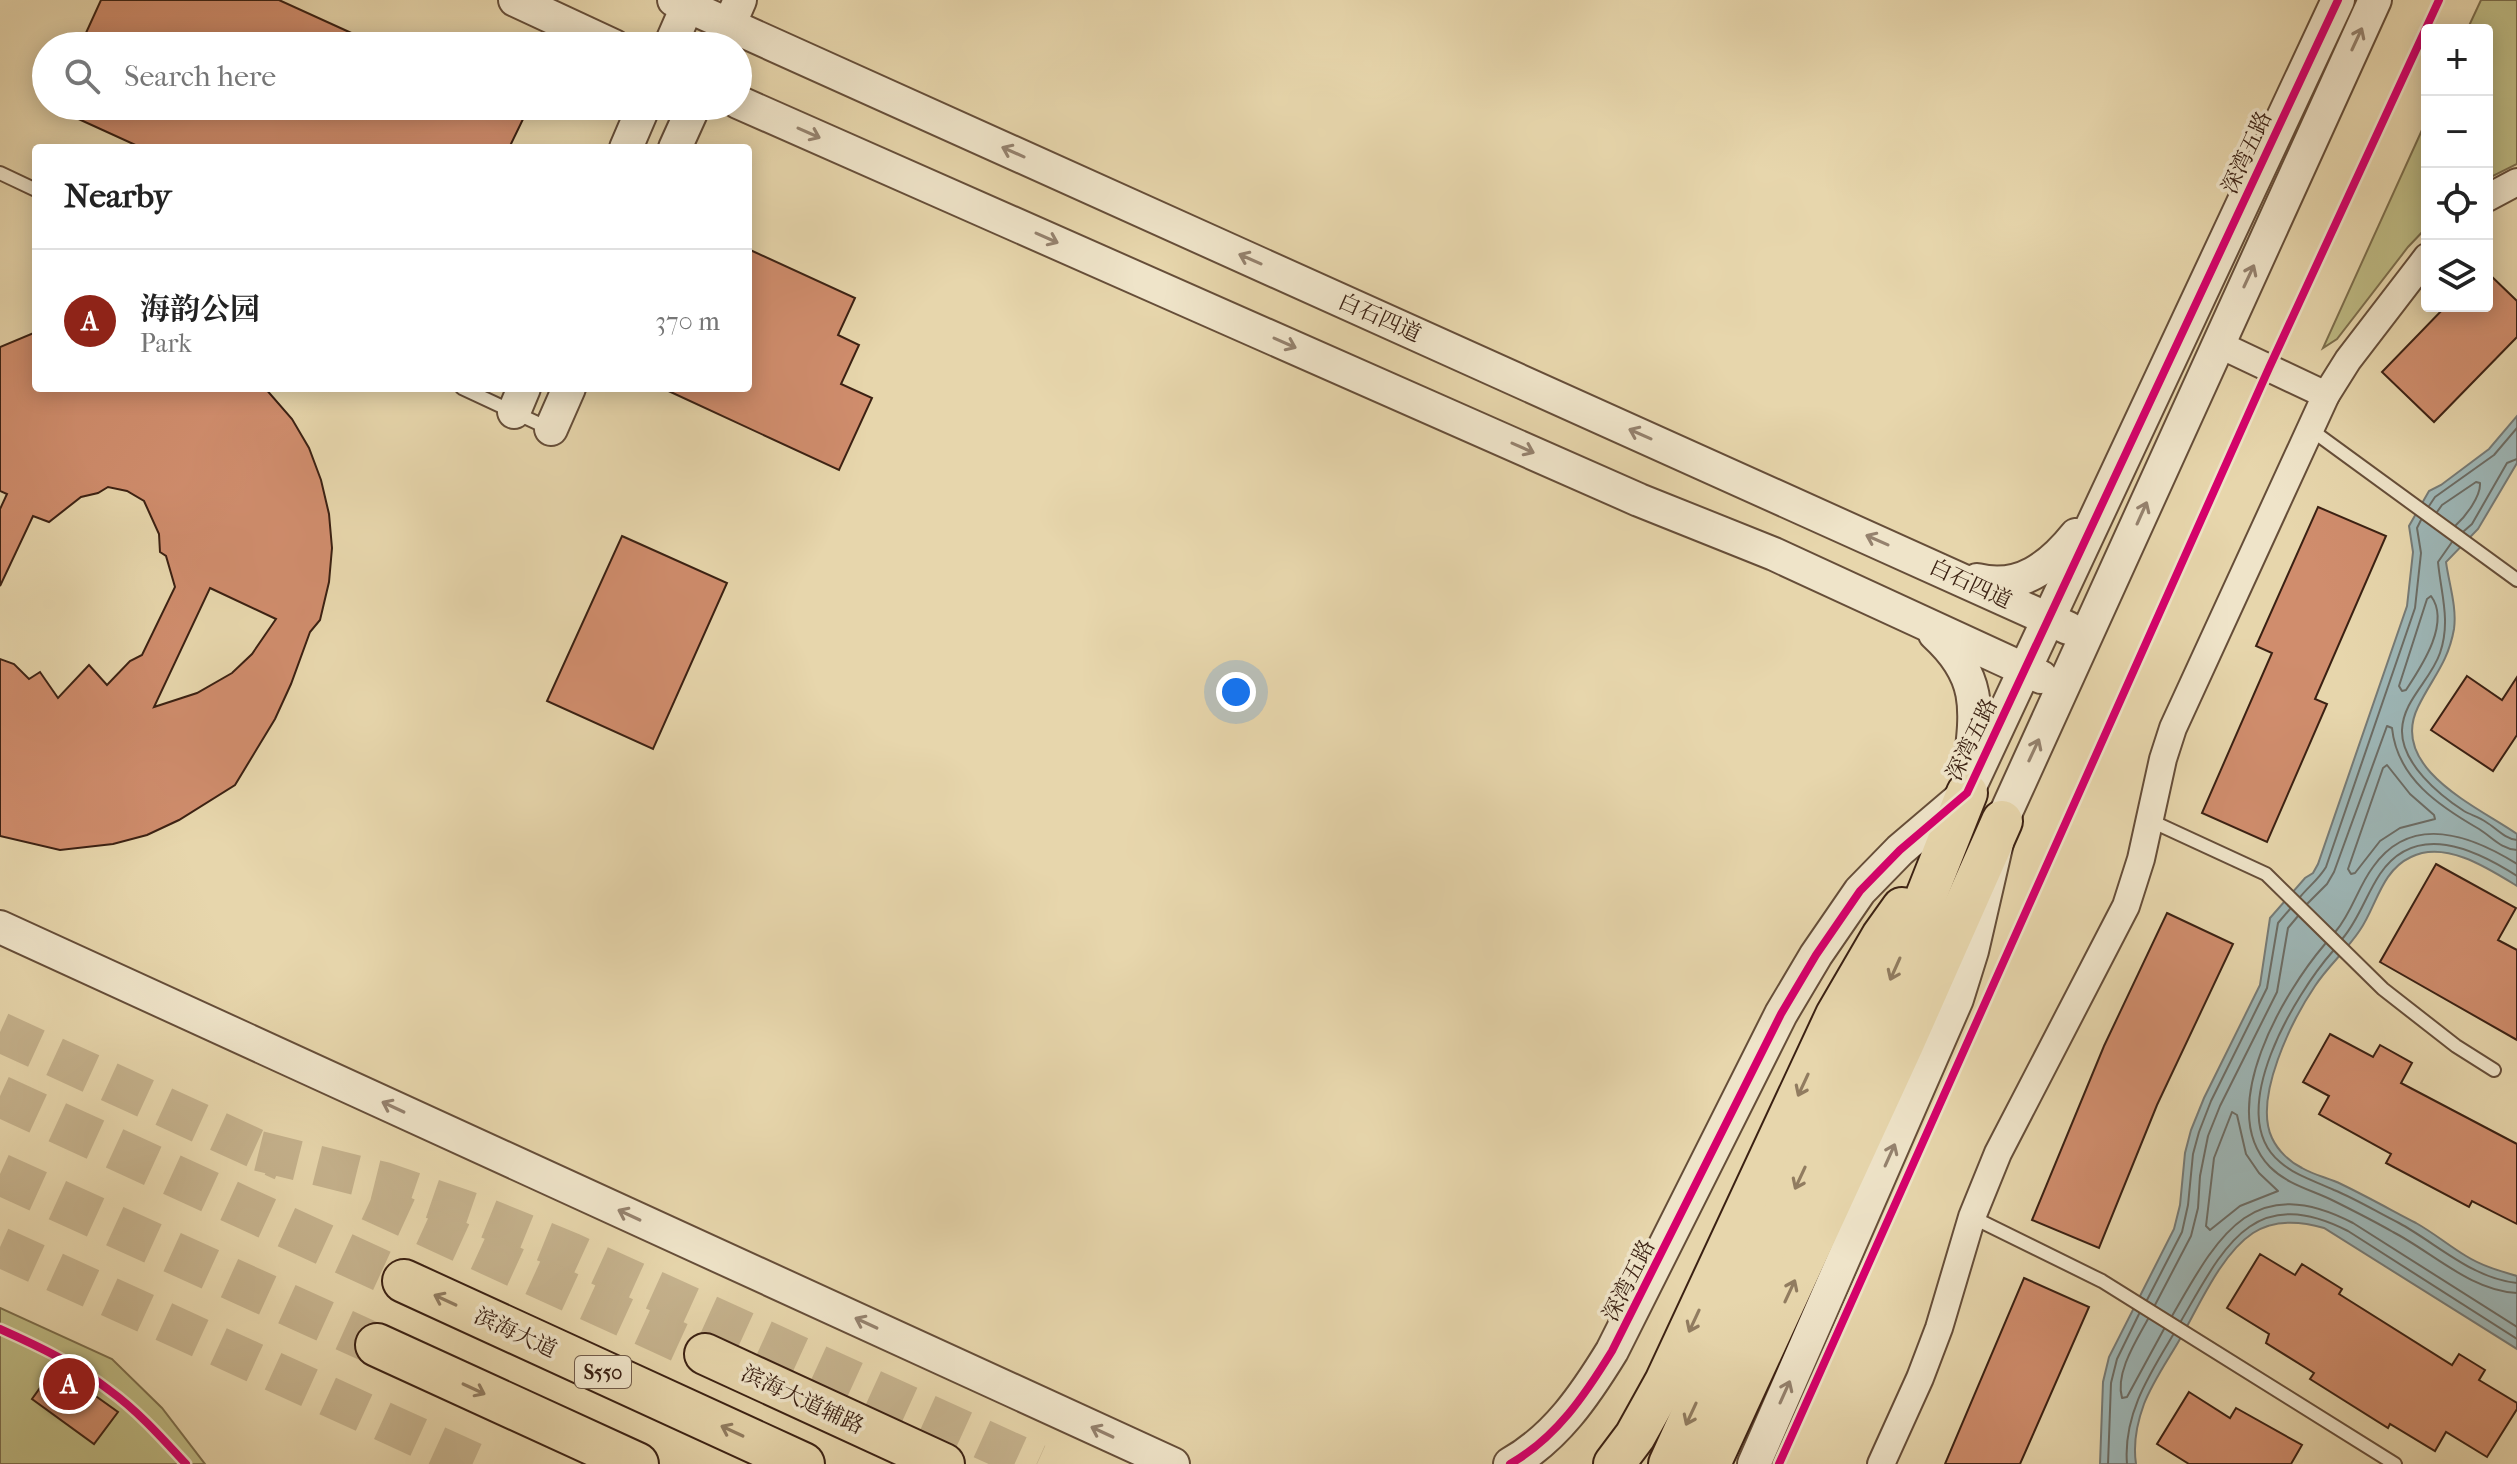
<!DOCTYPE html>
<meta charset="utf-8">
<style>
body{margin:0;font-family:"IM FELL French Canon","Noto Serif SC",serif;background:#f2f2f2;color:#222}
.controls{position:absolute;right:24px;top:24px;display:grid;overflow:hidden;border-radius:8px;box-shadow:0 4px 20px #0003}
.controls button{width:72px;height:72px;display:grid;place-items:center;padding:0;border:0;border-bottom:2px solid #e0e0e0;background:#fff;color:#222;font:40px sans-serif}
.you{position:absolute;left:1236px;top:692px;width:28px;height:28px;margin:-20px;border:6px solid #fff;border-radius:50%;background:#1a73e8;box-shadow:0 0 0 12px #1a73e833}
.badge{display:grid;place-items:center;width:52px;height:52px;border-radius:50%;background:#8f2418;color:#fff;font-size:26px;font-weight:700}
.pin{position:absolute;translate:-50% -50%;border:4px solid #fff;box-shadow:0 2px 8px #0006}
.list{margin:0;padding:0;list-style:none}
h2{display:flex;justify-content:space-between;align-items:center;height:104px;margin:0;padding:0 32px;font-size:34px}
h2 small{font-size:26px;font-weight:400;color:#767676}
.list li{display:grid;grid-template-columns:52px 1fr auto;gap:24px;align-items:center;box-sizing:border-box;height:144px;padding:0 32px;border-top:2px solid #e0e0e0}
.list b{display:block;font-size:30px;white-space:nowrap}
.list p{margin:0;font-size:26px;white-space:nowrap;color:#767676}
.list em{font-size:26px;font-style:normal;color:#767676}
.icon{flex:none;width:44px;height:44px;fill:none;stroke:currentColor;stroke-width:2;stroke-linecap:round;stroke-linejoin:round}
.map{position:relative;flex:none;width:2517px;height:1464px;overflow:hidden}
.search{position:absolute;background:#fff;box-shadow:0 4px 20px #0003;left:32px;top:32px;width:720px;height:88px;display:flex;align-items:center;gap:20px;box-sizing:border-box;padding:0 28px;border-radius:44px;color:#767676;font-size:30px}
.panel{position:absolute;background:#fff;box-shadow:0 4px 20px #0003;left:32px;top:144px;width:720px;height:248px;border-radius:8px}
.map>svg:first-child{display:block}
</style>
<div class="map">
<svg width="2517" height="1464" viewBox="0 0 2517 1464">
<rect width="100%" height="100%" fill="#e7d6ac"/>
<filter id="stains"><feTurbulence type="fractalNoise" baseFrequency=".0025" numOctaves="4"/><feColorMatrix values="0 0 0 0 .2 0 0 0 0 .09 0 0 0 0 .02 0 0 0 .5 -.17"/></filter>
<radialGradient id="worn" r=".72"><stop offset=".6" stop-color="#630" stop-opacity="0"/><stop offset="1" stop-color="#630" stop-opacity=".3"/></radialGradient>
<g fill="#bebb84" stroke="#7c6e4c" stroke-width="2">
<path d="M 2481,0 L 2517,0 L 2517,164 L 2487,179 L 2487,30 L 2467,30 Z"/>
<path d="M 2427,119 L 2427,227 L 2408,247 L 2337,339 L 2323,348 Z"/>
<path d="M 0,1308 L 112,1359 L 162,1408 L 205,1464 L 0,1464 Z"/>
</g>
<path fill="#9db6b6" stroke="#767a75" stroke-width="2" d="M 2517,416 L 2517,463 L 2478,529 L 2446,562 C 2449,584 2457,607 2454,629 C 2448,663 2432,678 2418,707 C 2388,768 2478,807 2517,834 L 2517,886 C 2488,868 2445,840 2411,857 C 2381,871 2377,905 2360,930 C 2347,950 2328,966 2315,986 C 2292,1020 2253,1098 2272,1138 C 2278,1151 2290,1162 2302,1168 C 2314,1175 2328,1178 2341,1184 C 2366,1196 2391,1210 2416,1223 C 2434,1233 2449,1246 2466,1256 C 2482,1266 2500,1271 2517,1276 L 2517,1349 L 2324,1228 C 2300,1221 2275,1219 2253,1233 C 2221,1254 2199,1306 2180,1339 C 2168,1360 2153,1381 2144,1404 C 2137,1423 2133,1444 2136,1464 L 2100,1464 L 2103,1382 L 2109,1357 L 2174,1229 L 2180,1205 L 2185,1153 L 2191,1130 L 2204,1098 L 2260,985 L 2270,918 L 2305,878 L 2313,873 L 2318,864 L 2407,606 L 2413,552 L 2409,526 L 2429,491 L 2441,485 L 2489,449 Z"/>
<g fill="none" stroke-linecap="round" stroke-linejoin="round">
<g stroke="#6c6c64" stroke-width="2">
<path d="M 2429,506 L 2435,497 L 2494,455 L 2517,428"/>
<path d="M 2437,512 L 2442,505 L 2476,482 L 2480,483 C 2481,496 2466,516 2456,525"/>
<path d="M 2464,531 L 2472,524 L 2507,463 L 2517,459"/>
<path d="M 2452,542 L 2438,562 C 2441,594 2451,621 2440,653 C 2431,680 2403,700 2402,730 C 2401,763 2439,795 2464,811 C 2471,815 2479,817 2486,822 C 2496,828 2505,839 2517,840"/>
<path d="M 2431,596 C 2451,623 2421,667 2406,690 L 2402,691 L 2399,686 L 2427,599 Z"/>
<path d="M 2387,765 L 2410,794 L 2434,815 L 2435,819 L 2400,828 L 2380,841 L 2355,873 L 2351,874 L 2348,869 L 2383,768 Z"/>
<path d="M 2300,897 C 2309,886 2319,879 2326,867 L 2415,608 L 2421,553 L 2417,528 L 2421,520"/>
<path d="M 2307,904 L 2327,884 L 2334,872 L 2387,726 L 2392,728 C 2397,778 2439,806 2479,829 C 2492,837 2501,849 2517,850"/>
<path d="M 2336,931 C 2352,912 2358,887 2373,867 C 2411,813 2471,835 2517,864"/>
<path d="M 2343,938 C 2359,919 2366,895 2380,874 C 2416,821 2475,849 2517,876"/>
<path d="M 2325,944 C 2284,992 2214,1109 2270,1167 C 2288,1185 2312,1190 2334,1201 C 2354,1211 2374,1221 2393,1232 C 2432,1252 2471,1291 2517,1293"/>
<path d="M 2333,951 C 2296,993 2222,1114 2280,1162 C 2296,1176 2315,1181 2334,1190 C 2356,1199 2377,1212 2399,1223 C 2436,1243 2473,1279 2517,1283"/>
<path d="M 2232,1112 L 2237,1115 L 2246,1154 L 2259,1173 L 2278,1191 L 2240,1206 L 2210,1230 L 2206,1226 L 2214,1158 Z"/>
<path d="M 2147,1300 L 2182,1232 L 2188,1205 L 2193,1154 L 2199,1132 L 2211,1101 L 2267,988 L 2278,923 L 2290,909"/>
<path d="M 2155,1305 L 2191,1236 L 2198,1208 L 2200,1176 L 2208,1136 L 2220,1106 L 2277,992 L 2288,928 L 2298,916"/>
<path d="M 2172,1316 C 2217,1238 2251,1170 2353,1223 L 2517,1327"/>
<path d="M 2148,1319 C 2136,1341 2115,1373 2122,1398 L 2127,1397 L 2164,1329"/>
<path d="M 2181,1321 C 2223,1249 2252,1182 2348,1231 L 2517,1339"/>
<path d="M 2108,1464 L 2111,1383 L 2117,1359 L 2139,1314"/>
<path d="M 2127,1464 C 2123,1415 2149,1375 2173,1335"/>
</g>
</g>
<g fill="#d08d6d" stroke="#3b2113" stroke-width="2" fill-rule="evenodd">
<path d="M 101,0 L 279,0 L 380,46 L 80,46 Z"/>
<path d="M 50,106 L 511,106 L 526,113 L 509,148 L 142,148 Z"/>
<path d="M 748,249 L 855,298 L 838,335 L 859,345 L 841,384 L 872,398 L 839,470 L 662,388 L 748,388 Z"/>
<path d="M 2487,272 L 2517,301 L 2517,337 L 2434,422 L 2382,372 L 2446,306 L 2487,306 Z"/>
<path d="M 36,332 L 36,388 L 265,388 L 292,419 L 309,448 L 321,480 L 329,514 L 332,548 L 329,582 L 320,620 L 310,632 L 291,684 L 275,719 L 235,785 L 179,820 L 147,835 L 113,844 L 60,850 L 0,836 L 0,659 L 14,664 L 29,679 L 40,672 L 58,698 L 89,665 L 107,685 L 130,661 L 142,655 L 175,587 L 166,556 L 160,552 L 159,534 L 144,501 L 127,491 L 108,487 L 98,493 L 81,497 L 49,522 L 33,516 L 0,586 L 0,509 L 7,494 L 0,491 L 0,347 ZM 210,588 L 276,619 L 252,654 L 232,673 L 197,693 L 154,707 Z"/>
<path d="M 2318,507 L 2386,536 L 2315,699 L 2327,704 L 2267,842 L 2202,813 L 2272,653 L 2256,646 Z"/>
<path d="M 622,536 L 727,583 L 653,749 L 547,701 Z"/>
<path d="M 2467,676 L 2502,700 L 2517,677 L 2517,735 L 2493,771 L 2431,730 Z"/>
<path d="M 2436,864 L 2516,908 L 2498,940 L 2517,950 L 2517,1040 L 2380,962 Z"/>
<path d="M 2167,913 L 2233,944 L 2157,1105 L 2099,1248 L 2032,1220 L 2104,1046 Z"/>
<path d="M 2330,1034 L 2373,1057 L 2380,1045 L 2412,1063 L 2401,1083 L 2517,1144 L 2517,1224 L 2472,1201 L 2469,1207 L 2386,1163 L 2391,1154 L 2319,1114 L 2329,1096 L 2303,1082 Z"/>
<path d="M 2260,1254 L 2295,1275 L 2302,1264 L 2342,1289 L 2339,1294 L 2452,1365 L 2459,1354 L 2485,1370 L 2479,1380 L 2517,1403 L 2517,1409 L 2487,1457 L 2446,1432 L 2435,1451 L 2390,1424 L 2388,1428 L 2310,1379 L 2314,1373 L 2266,1343 L 2269,1334 L 2227,1308 Z"/>
<path d="M 2024,1278 L 2089,1307 L 2020,1464 L 1945,1464 Z"/>
<path d="M 55,1367 L 118,1412 L 94,1444 L 32,1399 Z"/>
<path d="M 2189,1392 L 2230,1418 L 2236,1408 L 2302,1445 L 2291,1464 L 2189,1464 L 2157,1444 Z"/>
</g>
<g fill="none" stroke-linecap="round" stroke-linejoin="round">
<g stroke="#c5b28d" stroke-width="40" stroke-dasharray="40 20" stroke-linecap="butt">
<path d="M 0,1032 L 283,1161"/>
<path d="M 259,1151 L 384,1182 L 479,1215 L 570,1252 L 1037,1464"/>
<path d="M 370,1201 L 705,1354"/>
<path d="M 0,1247 L 477,1464"/>
</g>
<g stroke="#c5b28d" stroke-width="42" stroke-dasharray="42 21" stroke-linecap="butt">
<path d="M 0,1096 L 404,1281"/>
<path d="M 0,1174 L 377,1345"/>
</g>
<g stroke="#664e39" stroke-width="16">
<g id="service">
<path d="M 0,173 L 36,190"/>
<path d="M 462,388 L 548,428"/>
<path d="M 2310,429 L 2517,580"/>
<path d="M 2149,820 L 2266,874 L 2383,989 L 2456,1046 L 2494,1070"/>
<path d="M 1972,1217 L 2102,1281 L 2395,1464"/>
</g>
</g>
<g stroke="#664e39" stroke-width="30">
<g id="minor">
<path d="M 2487,198 L 2517,182"/>
<path d="M 2218,344 L 2326,395"/>
<path d="M 1881,1464 L 1920,1378 L 1939,1328 L 1972,1217 L 1998,1153 L 2126,906 L 2141,859 L 2163,759 L 2173,728 L 2326,395 L 2348,360 L 2427,257"/>
</g>
</g>
<g stroke="#664e39" stroke-width="36">
<g id="tertiary">
<path d="M 515,0 L 614,46"/>
<path d="M 674,0 L 2068,628"/>
<path d="M 670,46 L 690,0"/>
<path d="M 720,46 L 740,0"/>
<path d="M 738,102 L 1639,500 L 1774,554 L 2041,677"/>
<path d="M 626,148 L 644,106"/>
<path d="M 675,148 L 694,106"/>
<path d="M 514,412 L 524,388"/>
<path d="M 551,429 L 569,388"/>
<path d="M 1977,580 C 2020,591 2051,566 2076,535"/>
<path d="M 1935,634 C 1981,676 1977,708 1970,766"/>
<path d="M 0,927 L 1173,1464"/>
<path d="M 1510,1464 C 1556,1438 1585,1395 1612,1351 L 1781,1014 L 1816,955 L 1860,891 L 1900,850 L 1967,793 L 2338,0"/>
<path d="M 1754,1464 L 1957,999 L 1972,951 L 2002,821 L 2375,0"/>
</g>
</g>
<g stroke="#3b2113" stroke-width="44">
<g id="primary">
<path d="M 705,1354 L 944,1464"/>
<path d="M 1614,1464 L 1635,1436 L 1665,1382 L 1836,1015 L 1882,936 L 1902,908"/>
<path d="M 1669,1464 L 1913,929 L 1967,793"/>
<path d="M 1710,1464 L 1902,1047 L 2002,821"/>
</g>
</g>
<g stroke="#3b2113" stroke-width="46">
<g id="trunk">
<path d="M 404,1281 L 803,1464"/>
<path d="M 377,1345 L 637,1464"/>
</g>
</g>
<use href="#service" stroke="#efe4c9" stroke-width="12"/>
<use href="#minor" stroke="#efe4c9" stroke-width="26"/>
<use href="#tertiary" stroke="#efe4c9" stroke-width="32"/>
<use href="#primary" stroke="#e7d6ac" stroke-width="40"/>
<use href="#trunk" stroke="#e7d6ac" stroke-width="42"/>
<g stroke="#efe4c9" stroke-width="13">
<g id="cycleway">
<path d="M 0,1329 C 38,1346 76,1364 109,1390 C 138,1411 162,1438 186,1464"/>
<path d="M 1510,1464 C 1556,1438 1585,1395 1612,1351 L 1781,1014 L 1816,955 L 1860,891 L 1900,850 L 1967,793 L 2338,0"/>
<path d="M 1779,1464 L 2269,368 L 2439,0"/>
</g>
</g>
<use href="#cycleway" stroke="#d6006c" stroke-width="8"/>
</g>
<defs><path id="oneway-shaft" d="M-6 0H5M1.5-3L5.5 0L1.5 3" fill="none" stroke-width="1.6" stroke-linecap="round" stroke-linejoin="round" transform="scale(2)"/></defs>
<g stroke="#95826e">
<use href="#oneway-shaft" transform="translate(2357 39) rotate(-65)"/>
<use href="#oneway-shaft" transform="translate(809 133) rotate(24)"/>
<use href="#oneway-shaft" transform="translate(1013 152) rotate(-156)"/>
<use href="#oneway-shaft" transform="translate(1047 238) rotate(24)"/>
<use href="#oneway-shaft" transform="translate(1250 259) rotate(-156)"/>
<use href="#oneway-shaft" transform="translate(2249 276) rotate(-65)"/>
<use href="#oneway-shaft" transform="translate(1285 343) rotate(24)"/>
<use href="#oneway-shaft" transform="translate(1640 434) rotate(-156)"/>
<use href="#oneway-shaft" transform="translate(1523 448) rotate(24)"/>
<use href="#oneway-shaft" transform="translate(2142 513) rotate(-66)"/>
<use href="#oneway-shaft" transform="translate(1877 540) rotate(-156)"/>
<use href="#oneway-shaft" transform="translate(2034 750) rotate(-65)"/>
<use href="#oneway-shaft" transform="translate(393 1107) rotate(-155)"/>
<use href="#oneway-shaft" transform="translate(1890 1155) rotate(-66)"/>
<use href="#oneway-shaft" transform="translate(629 1215) rotate(-155)"/>
<use href="#oneway-shaft" transform="translate(866 1323) rotate(-155)"/>
<use href="#oneway-shaft" transform="translate(1785 1392) rotate(-66)"/>
<use href="#oneway-shaft" transform="translate(1102 1432) rotate(-155)"/>
</g>
<g stroke="#917c60">
<use href="#oneway-shaft" transform="translate(1895 969) rotate(114)"/>
<use href="#oneway-shaft" transform="translate(1803 1085) rotate(115)"/>
<use href="#oneway-shaft" transform="translate(1800 1178) rotate(115)"/>
<use href="#oneway-shaft" transform="translate(1790 1291) rotate(-65)"/>
<use href="#oneway-shaft" transform="translate(445 1300) rotate(-155)"/>
<use href="#oneway-shaft" transform="translate(1694 1321) rotate(115)"/>
<use href="#oneway-shaft" transform="translate(474 1389) rotate(25)"/>
<use href="#oneway-shaft" transform="translate(1691 1414) rotate(115)"/>
<use href="#oneway-shaft" transform="translate(732 1431) rotate(-155)"/>
</g>
<g text-anchor="middle" stroke-width="7" stroke-linejoin="round" paint-order="stroke">
<rect fill="#efe4c9" stroke="#715c4a" stroke-width="2" x="575" y="1356" width="56" height="32" rx="6"/>
<g font-size="20" font-weight="bold" fill="#3b2113">
<text x="603" y="1379">S550</text>
</g>
<g font-size="22" fill="#3b2113" stroke="#efe4c9">
<text transform="translate(2246 152) rotate(-65)" y="8">深湾五路</text>
<text transform="translate(1380 317) rotate(24)" y="8">白石四道</text>
<text transform="translate(1971 583) rotate(25)" y="8">白石四道</text>
<text transform="translate(1971 739) rotate(-64)" y="8">深湾五路</text>
<text transform="translate(1628 1280) rotate(-63)" y="8">深湾五路</text>
<text transform="translate(516 1332) rotate(25)" y="8">滨海大道</text>
<text transform="translate(803 1399) rotate(25)" y="8">滨海大道辅路</text>
</g>
</g>
<rect width="100%" height="100%" filter="url(#stains)"/>
<rect width="100%" height="100%" fill="url(#worn)"/>
</svg>
<div class="controls">
<button>+</button>
<button>−</button>
<button><svg class="icon" aria-label="locate" viewBox="0 0 24 24"><circle cx="12" cy="12" r="6"/><path d="M12 2v4M12 18v4M2 12h4M18 12h4"/></svg></button>
<button><svg class="icon" aria-label="layers" viewBox="0 0 24 24"><path d="M12 4l9 5-9 5-9-5zM3 14l9 5 9-5"/></svg></button>
</div>
<div class="you"></div>
<div class="pin badge" style="left:69px;top:1384px">A</div>
<div class="search"><svg class="icon" aria-label="search" viewBox="0 0 24 24"><circle cx="10" cy="10" r="6"/><path d="M15 15l6 6"/></svg>Search here</div>
<section class="panel">
<h2>Nearby<small></small></h2>
<ul class="list">
<li><span class="badge">A</span><div><b>海韵公园</b><p>Park</p></div><em>370 m</em></li>
</ul>
</section>
</div>
